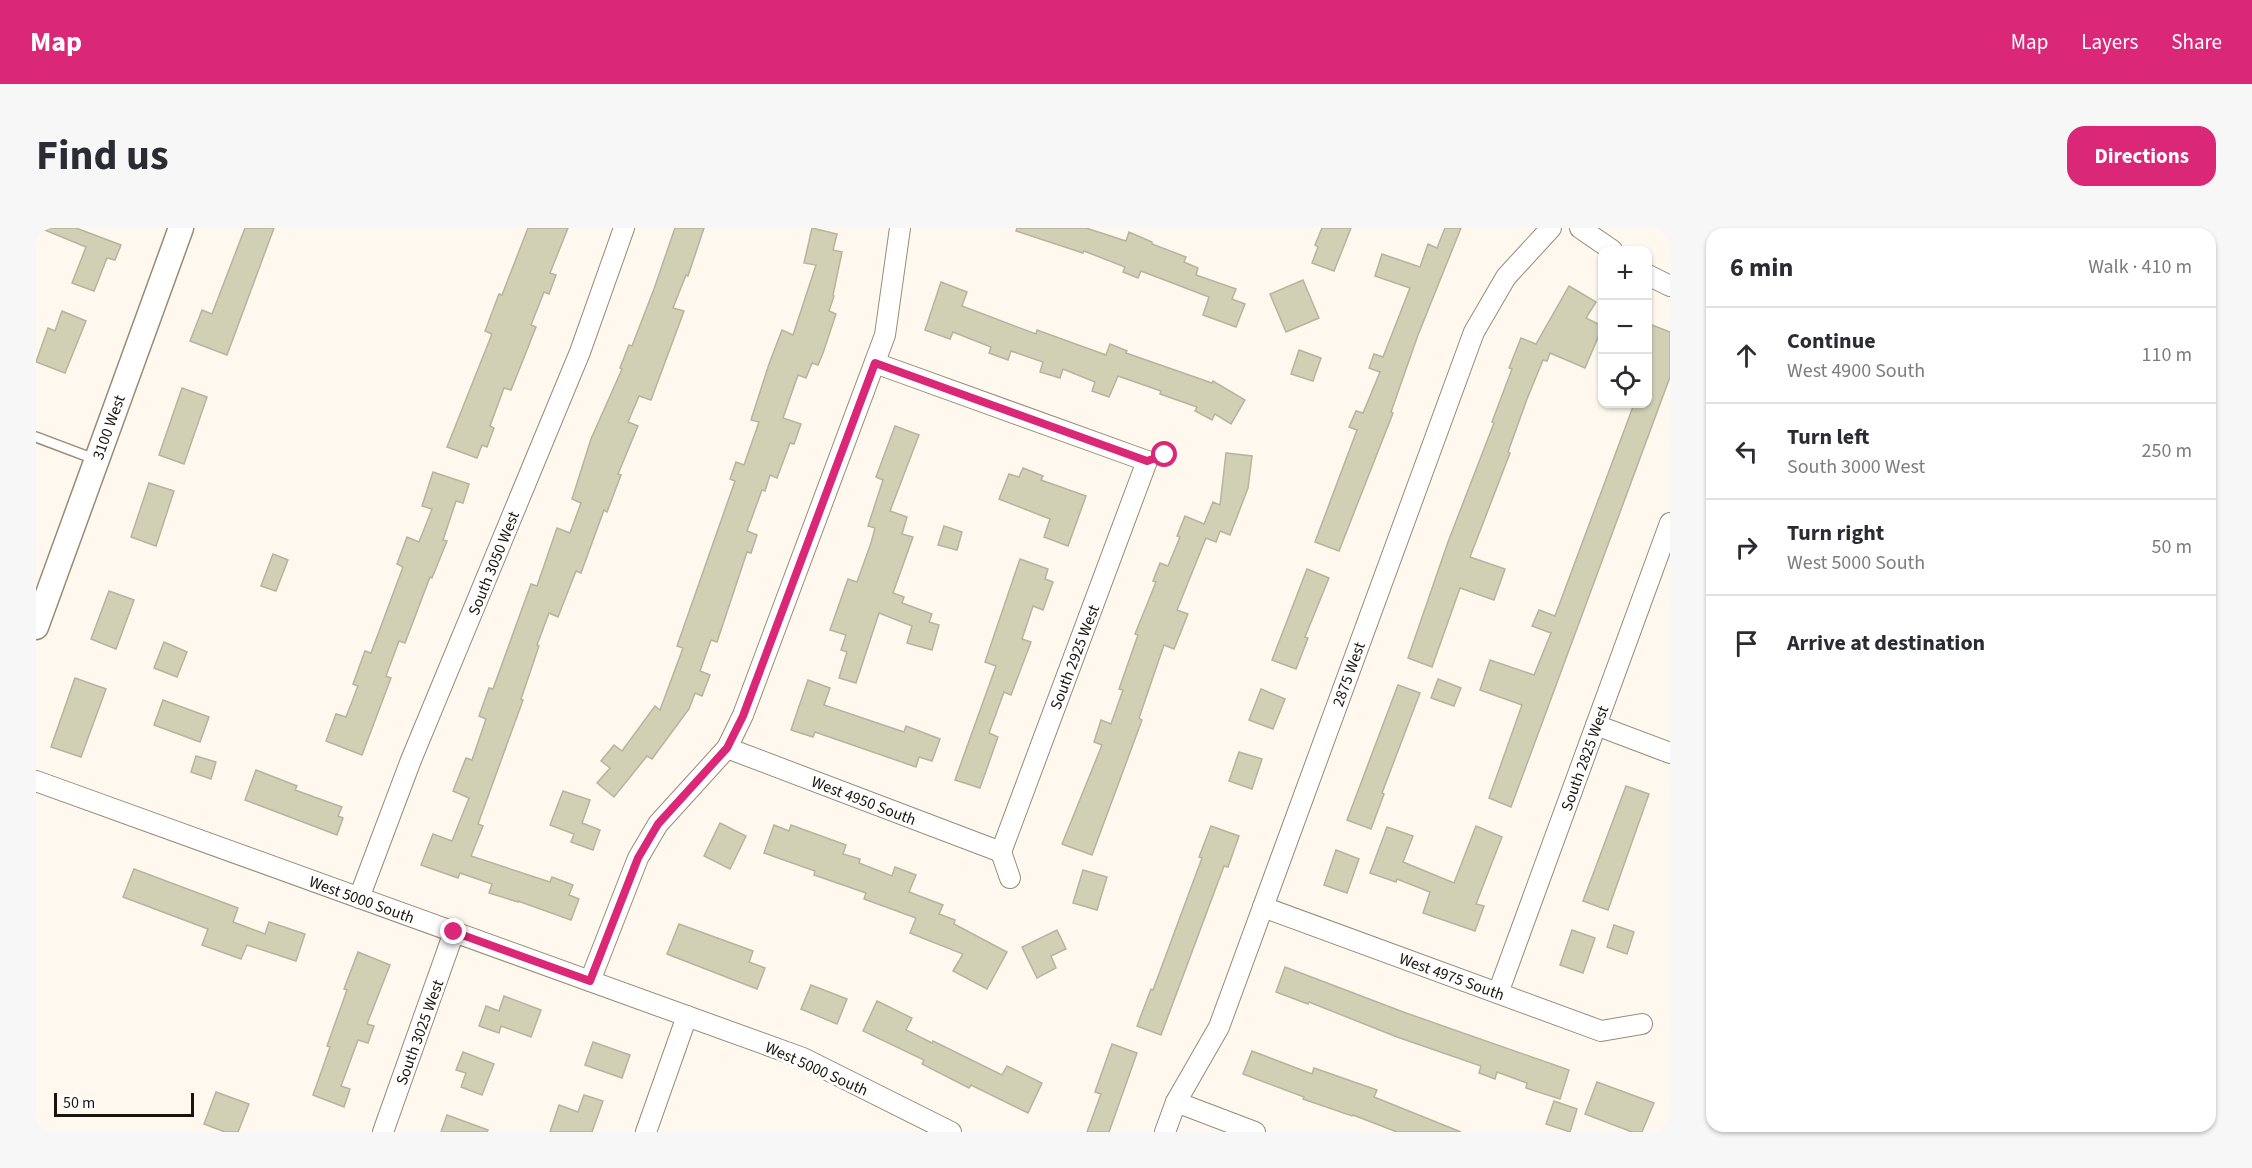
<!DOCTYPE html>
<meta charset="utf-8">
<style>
body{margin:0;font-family:"Source Sans 3",sans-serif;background:#f7f7f7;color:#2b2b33}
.controls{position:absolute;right:18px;top:18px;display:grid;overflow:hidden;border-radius:12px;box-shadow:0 2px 4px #0004}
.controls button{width:54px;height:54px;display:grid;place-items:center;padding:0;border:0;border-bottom:2px solid #e1e1e2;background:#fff;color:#2b2b33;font:30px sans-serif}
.scale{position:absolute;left:18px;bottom:15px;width:140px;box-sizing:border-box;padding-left:6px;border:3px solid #1a150c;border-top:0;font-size:16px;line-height:21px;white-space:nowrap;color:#1a150c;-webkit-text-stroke:4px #fff;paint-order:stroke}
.stop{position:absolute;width:18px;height:18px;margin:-14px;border:4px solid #db2777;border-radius:50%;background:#fff}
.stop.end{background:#db2777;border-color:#fff;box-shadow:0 2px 6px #0008}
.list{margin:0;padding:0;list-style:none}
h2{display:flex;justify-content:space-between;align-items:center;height:78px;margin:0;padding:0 24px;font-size:26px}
h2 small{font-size:20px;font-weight:400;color:#7c7c81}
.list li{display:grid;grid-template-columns:39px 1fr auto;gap:18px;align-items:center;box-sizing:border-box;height:96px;padding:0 24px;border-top:2px solid #e1e1e2}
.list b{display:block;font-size:22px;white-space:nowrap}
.list p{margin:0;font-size:20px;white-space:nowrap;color:#7c7c81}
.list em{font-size:20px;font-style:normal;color:#7c7c81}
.icon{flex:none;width:33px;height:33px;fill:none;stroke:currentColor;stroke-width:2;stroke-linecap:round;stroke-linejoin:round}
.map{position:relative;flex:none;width:1634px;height:904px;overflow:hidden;border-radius:18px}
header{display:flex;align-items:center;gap:36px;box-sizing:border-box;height:84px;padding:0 30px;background:#db2777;color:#fff}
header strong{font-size:28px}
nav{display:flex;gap:33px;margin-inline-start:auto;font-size:21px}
.intro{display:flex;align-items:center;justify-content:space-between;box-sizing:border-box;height:144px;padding:0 36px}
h1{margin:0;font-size:42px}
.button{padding:15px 27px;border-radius:18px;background:#db2777;color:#fff;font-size:21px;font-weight:700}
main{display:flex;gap:36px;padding:0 36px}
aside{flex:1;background:#fff;border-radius:18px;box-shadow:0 2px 4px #0004}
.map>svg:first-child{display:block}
</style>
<header>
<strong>Map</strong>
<nav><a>Map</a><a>Layers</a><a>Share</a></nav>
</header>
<div class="intro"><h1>Find us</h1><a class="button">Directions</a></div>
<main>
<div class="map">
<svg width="1634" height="904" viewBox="0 0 1634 904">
<rect width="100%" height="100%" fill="#fef8ee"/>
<g fill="#d1cfb4" stroke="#b6b49a" stroke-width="1.5">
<path d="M 4,0 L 40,0 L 85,17 L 79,32 L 71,30 L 58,63 L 36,55 L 50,19 Z"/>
<path d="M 209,0 L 238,0 L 191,127 L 154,113 L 166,82 L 176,86 Z"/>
<path d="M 492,0 L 532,0 L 514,45 L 520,47 L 513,66 L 508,64 L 495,97 L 500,99 L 489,127 L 475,162 L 468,160 L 454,198 L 458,200 L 451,219 L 446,217 L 441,230 L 411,219 L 456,106 L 449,103 L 463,66 L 466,67 Z"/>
<path d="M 639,0 L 668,0 L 652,48 L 650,47 L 637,80 L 648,83 L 615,172 L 603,168 L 592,194 L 602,198 L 582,246 L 585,247 L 571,284 L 568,282 L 545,345 L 540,343 L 522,389 L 513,385 L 501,417 L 503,418 L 485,471 L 487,472 L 442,596 L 447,598 L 435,628 L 514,654 L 516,649 L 537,657 L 533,667 L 543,671 L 535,692 L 482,673 L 482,674 L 453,665 L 456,656 L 424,645 L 422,650 L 385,637 L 397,606 L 416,613 L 433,570 L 417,563 L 430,530 L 436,532 L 450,491 L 443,488 L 453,460 L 457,461 L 495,356 L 501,358 L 521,300 L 534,305 L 545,275 L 536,271 L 555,211 L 586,141 L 584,140 L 593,117 L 596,118 L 618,61 Z"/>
<path d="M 776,0 L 801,6 L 797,22 L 806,24 L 797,67 L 798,68 L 793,83 L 800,86 L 787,125 L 782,137 L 776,135 L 770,150 L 762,147 L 747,190 L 765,196 L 758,216 L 754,215 L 741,250 L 734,247 L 729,263 L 726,262 L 711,303 L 721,307 L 715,325 L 711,324 L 681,414 L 675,412 L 664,443 L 674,447 L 666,468 L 659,465 L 653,481 L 616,531 L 611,528 L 578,569 L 561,555 L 574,540 L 565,533 L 578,517 L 586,523 L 619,478 L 624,482 L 647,420 L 641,418 L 699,253 L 694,251 L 700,234 L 708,237 L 723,194 L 715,192 L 733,136 L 746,102 L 757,107 L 780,37 L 768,35 Z"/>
<path d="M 981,0 L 1050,0 L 1090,13 L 1093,4 L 1116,14 L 1116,16 L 1150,29 L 1148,34 L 1162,40 L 1160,47 L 1200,61 L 1196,71 L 1209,76 L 1200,99 L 1167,87 L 1173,69 L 1105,43 L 1102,50 L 1087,44 L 1089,39 L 1048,23 L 1047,25 L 980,3 Z"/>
<path d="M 1286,0 L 1315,0 L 1298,43 L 1276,35 L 1282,19 L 1279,17 Z"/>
<path d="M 1409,0 L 1425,0 L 1382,107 L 1355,184 L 1357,185 L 1303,323 L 1279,314 L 1321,202 L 1313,199 L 1320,183 L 1327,185 L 1344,144 L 1333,140 L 1338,126 L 1347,129 L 1374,60 L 1339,48 L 1346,26 L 1384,39 L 1392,16 L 1401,20 Z"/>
<path d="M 1267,52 L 1283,90 L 1250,104 L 1234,66 Z"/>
<path d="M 905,54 L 931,64 L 926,78 L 1000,106 L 1001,102 L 1070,127 L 1074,116 L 1091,123 L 1090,125 L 1176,155 L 1177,153 L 1209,172 L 1195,196 L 1179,186 L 1176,192 L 1159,183 L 1161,179 L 1124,166 L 1125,163 L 1082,148 L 1073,169 L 1056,163 L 1059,154 L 1027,141 L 1024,150 L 1004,144 L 1007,134 L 975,123 L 972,132 L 953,125 L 955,119 L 917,104 L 914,111 L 889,102 Z"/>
<path d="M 1533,58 L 1560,74 L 1550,90 L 1566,98 L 1566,100 L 1549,140 L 1514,125 L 1511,133 L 1507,132 L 1491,171 L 1472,224 L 1474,225 L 1434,329 L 1469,341 L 1458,372 L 1424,360 L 1396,439 L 1372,430 L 1412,314 L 1458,195 L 1456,194 L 1476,141 L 1473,140 L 1485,110 L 1500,116 Z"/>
<path d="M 26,83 L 50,93 L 29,145 L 0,134 L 12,100 L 19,103 Z"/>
<path d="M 1611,95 L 1634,104 L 1634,149 L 1475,579 L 1453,570 L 1486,477 L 1444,462 L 1454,432 L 1498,447 L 1515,405 L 1496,398 L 1503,382 L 1519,388 L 1598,176 L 1611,176 Z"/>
<path d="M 1263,122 L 1285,130 L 1277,153 L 1255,146 Z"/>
<path d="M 146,160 L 171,169 L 148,236 L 123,227 Z"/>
<path d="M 859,198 L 883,207 L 854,283 L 871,289 L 866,306 L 877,309 L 857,365 L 868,369 L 866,375 L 896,386 L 893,394 L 903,397 L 896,422 L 871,415 L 876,398 L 843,385 L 820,455 L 803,450 L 811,424 L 805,422 L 810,407 L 794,402 L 812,351 L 821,354 L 835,315 L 839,300 L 832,298 L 847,252 L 840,249 Z"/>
<path d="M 1190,225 L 1216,228 L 1212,260 L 1194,307 L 1184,303 L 1180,314 L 1170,310 L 1141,382 L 1152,386 L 1138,421 L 1128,417 L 1103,490 L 1106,492 L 1056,627 L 1026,616 L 1066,517 L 1058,514 L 1065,492 L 1075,496 L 1087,462 L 1083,461 L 1102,407 L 1099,406 L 1120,354 L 1117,353 L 1124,335 L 1132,338 L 1144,309 L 1141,308 L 1149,288 L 1168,296 L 1177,274 L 1184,277 Z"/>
<path d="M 987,240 L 1007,248 L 1005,252 L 1050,268 L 1032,318 L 1008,309 L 1014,291 L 963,271 L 973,246 L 983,249 Z"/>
<path d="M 397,244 L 433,256 L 427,275 L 420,273 L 407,312 L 411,313 L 396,350 L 394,349 L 369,415 L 363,413 L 350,448 L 355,450 L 326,527 L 290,513 L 300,486 L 310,489 L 322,458 L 317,456 L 329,423 L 335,425 L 367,339 L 361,336 L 371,309 L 383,314 L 396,281 L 386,278 Z"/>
<path d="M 113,255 L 138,263 L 120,318 L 95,309 Z"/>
<path d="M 908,298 L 926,304 L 921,322 L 902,317 Z"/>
<path d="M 237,326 L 252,332 L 240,363 L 225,358 Z"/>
<path d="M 984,331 L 1012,341 L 1009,351 L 1017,354 L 1007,382 L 997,378 L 986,411 L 995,414 L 975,467 L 968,464 L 953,505 L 962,509 L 944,560 L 919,552 L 960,438 L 949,434 Z"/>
<path d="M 1271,341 L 1293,350 L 1269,409 L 1272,410 L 1260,441 L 1236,432 Z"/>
<path d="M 73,363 L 98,372 L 80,421 L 55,411 Z"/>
<path d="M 128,414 L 151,424 L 141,449 L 118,440 Z"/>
<path d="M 39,450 L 70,461 L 45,529 L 15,519 Z"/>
<path d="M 1402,451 L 1425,460 L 1418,478 L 1395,470 Z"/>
<path d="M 772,452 L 794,460 L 788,477 L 868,504 L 870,498 L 904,511 L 896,533 L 883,529 L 880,539 L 779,504 L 777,509 L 755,502 Z"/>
<path d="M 1362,457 L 1384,465 L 1346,565 L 1348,566 L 1335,601 L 1311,592 Z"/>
<path d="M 1225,461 L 1249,471 L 1237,501 L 1213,492 Z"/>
<path d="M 127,472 L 173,489 L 164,514 L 118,497 Z"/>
<path d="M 1203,524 L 1226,531 L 1216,561 L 1193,553 Z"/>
<path d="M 160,528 L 180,534 L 175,551 L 155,544 Z"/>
<path d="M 220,542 L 261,558 L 259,562 L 306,579 L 302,588 L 307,590 L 301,607 L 209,572 Z"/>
<path d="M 1590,558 L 1613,566 L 1572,682 L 1547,673 Z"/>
<path d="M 527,563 L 554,572 L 546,595 L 564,602 L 557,622 L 535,614 L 538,606 L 514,597 Z"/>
<path d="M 684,595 L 710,608 L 694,641 L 668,628 Z"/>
<path d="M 738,597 L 753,603 L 755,597 L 810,617 L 807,626 L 824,631 L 823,635 L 856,648 L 859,639 L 880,647 L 873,664 L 907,677 L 903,686 L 919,692 L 918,696 L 971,724 L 951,761 L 917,743 L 927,726 L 874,705 L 880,690 L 828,671 L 830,665 L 778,647 L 779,643 L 728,625 Z"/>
<path d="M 1175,598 L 1203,608 L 1192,639 L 1188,638 L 1125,807 L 1101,798 L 1115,761 L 1117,762 L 1166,630 L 1163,629 Z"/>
<path d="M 1440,598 L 1466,609 L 1440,676 L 1448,678 L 1439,703 L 1387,685 L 1394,664 L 1361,651 L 1360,654 L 1334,645 L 1351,599 L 1377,608 L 1367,634 L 1418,655 Z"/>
<path d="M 1300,622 L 1323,631 L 1311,665 L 1288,657 Z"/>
<path d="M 98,641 L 202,680 L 197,694 L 229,706 L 233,694 L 269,706 L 260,733 L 211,717 L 205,731 L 166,717 L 172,701 L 87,669 Z"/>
<path d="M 1047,642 L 1071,649 L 1061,682 L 1037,675 Z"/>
<path d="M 643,696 L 717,723 L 713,734 L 729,740 L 721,761 L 631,726 Z"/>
<path d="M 1578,697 L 1598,704 L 1591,726 L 1571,719 Z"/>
<path d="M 1021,702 L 1030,721 L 1015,728 L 1020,740 L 1001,750 L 986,719 Z"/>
<path d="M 1536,702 L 1559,710 L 1547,745 L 1524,737 Z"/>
<path d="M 322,724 L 354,737 L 331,796 L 338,798 L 332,815 L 322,812 L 305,858 L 314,861 L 308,879 L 277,867 L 294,819 L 291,818 L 311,762 L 308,761 Z"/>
<path d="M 1249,739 L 1370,785 L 1533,842 L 1524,871 L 1490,860 L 1491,855 L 1461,844 L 1459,851 L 1443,845 L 1445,838 L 1361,809 L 1273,774 L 1272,776 L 1240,764 Z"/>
<path d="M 775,757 L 811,771 L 801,796 L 765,781 Z"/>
<path d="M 468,768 L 505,782 L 495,809 L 465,798 L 463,805 L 443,798 L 450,778 L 463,783 Z"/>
<path d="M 841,773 L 876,790 L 870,802 L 896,815 L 897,813 L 966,847 L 971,838 L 1006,855 L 992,885 L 935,857 L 933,860 L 886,836 L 888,832 L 827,803 Z"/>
<path d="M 557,814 L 594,827 L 586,850 L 549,837 Z"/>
<path d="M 1076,816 L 1101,825 L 1073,904 L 1051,904 L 1065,866 L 1059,864 Z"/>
<path d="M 1216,823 L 1276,846 L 1278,840 L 1341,862 L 1338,869 L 1425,904 L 1361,904 L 1317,887 L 1316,888 L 1267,871 L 1268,869 L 1207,846 Z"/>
<path d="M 427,824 L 458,836 L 446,867 L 425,859 L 430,845 L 420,842 Z"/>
<path d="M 1561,854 L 1618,875 L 1606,904 L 1596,904 L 1549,886 Z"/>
<path d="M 180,864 L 213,876 L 202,904 L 189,904 L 168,896 Z"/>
<path d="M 548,867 L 567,873 L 556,904 L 514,904 L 523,877 L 542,884 Z"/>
<path d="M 1518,873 L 1541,881 L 1534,904 L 1510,896 Z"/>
<path d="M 411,887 L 452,902 L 451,904 L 405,904 Z"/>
</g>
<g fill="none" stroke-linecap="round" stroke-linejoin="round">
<g stroke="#998b74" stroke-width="12">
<path id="service" d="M 0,209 L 61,232"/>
</g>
<g stroke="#998b74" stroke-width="22">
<g id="minor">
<path d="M 1544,0 L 1576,22"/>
<path d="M 1612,47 L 1634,58"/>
<path d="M 839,135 L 1111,233"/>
<path d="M 1560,497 L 1634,525"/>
<path d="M 691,520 L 965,624"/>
<path d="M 0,553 L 767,830 L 915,904"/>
<path d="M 965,624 L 1111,233"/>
<path d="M 965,624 L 974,650"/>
<path d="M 323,670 L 375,532 L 544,124 L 588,0"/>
<path d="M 1227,679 L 1565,803 L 1606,796"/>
<path d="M 554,753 L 602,630 L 622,596 L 691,520 L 707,487 L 849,107 L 864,0"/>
<path d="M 1462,765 L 1634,295"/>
<path d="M 1140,874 L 1219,904"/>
<path d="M 347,904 L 418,704"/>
<path d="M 610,904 L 651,788"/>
<path d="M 1129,904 L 1140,874 L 1183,799 L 1438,104 L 1470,49 L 1515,0"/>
</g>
</g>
<g stroke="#998b74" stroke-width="27">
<path id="tertiary" d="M 0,399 L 145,0"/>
</g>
<use href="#service" stroke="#fff" stroke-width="9"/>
<use href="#minor" stroke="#fff" stroke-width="20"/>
<use href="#tertiary" stroke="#fff" stroke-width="24"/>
</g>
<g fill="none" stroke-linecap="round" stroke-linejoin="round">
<path stroke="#db2777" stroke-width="8" d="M 418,704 L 554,753 L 602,630 L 622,596 L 691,520 L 707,488 L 839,135 L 1111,233 L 1129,227"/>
</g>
<g text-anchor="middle" stroke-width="6" stroke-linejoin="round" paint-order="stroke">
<g font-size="16" fill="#1a150c" stroke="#fff">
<text transform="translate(72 199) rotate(-70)" y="6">3100 West</text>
<text transform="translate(457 335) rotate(-68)" y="6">South 3050 West</text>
<text transform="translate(1038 429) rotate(-69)" y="6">South 2925 West</text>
<text transform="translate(1312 446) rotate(-70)" y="6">2875 West</text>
<text transform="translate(1548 530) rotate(-70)" y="6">South 2825 West</text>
<text transform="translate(828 572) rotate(21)" y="6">West 4950 South</text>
<text transform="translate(326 671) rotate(20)" y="6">West 5000 South</text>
<text transform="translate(1416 748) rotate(20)" y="6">West 4975 South</text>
<text transform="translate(383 804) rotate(-70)" y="6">South 3025 West</text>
<text transform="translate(781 840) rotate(24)" y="6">West 5000 South</text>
</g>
</g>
</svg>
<div class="controls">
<button>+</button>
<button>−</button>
<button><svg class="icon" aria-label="locate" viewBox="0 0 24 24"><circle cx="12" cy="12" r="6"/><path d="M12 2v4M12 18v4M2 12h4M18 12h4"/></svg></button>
</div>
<div class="scale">50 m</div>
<div class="stop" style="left:1129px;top:227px"></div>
<div class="stop end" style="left:418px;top:704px"></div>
</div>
<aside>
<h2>6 min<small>Walk · 410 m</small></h2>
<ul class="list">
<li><svg class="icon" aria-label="ahead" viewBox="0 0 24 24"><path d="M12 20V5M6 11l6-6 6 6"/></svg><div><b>Continue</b><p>West 4900 South</p></div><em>110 m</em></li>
<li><svg class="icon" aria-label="left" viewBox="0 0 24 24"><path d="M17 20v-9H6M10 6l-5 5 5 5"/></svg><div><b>Turn left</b><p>South 3000 West</p></div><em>250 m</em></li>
<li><svg class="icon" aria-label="right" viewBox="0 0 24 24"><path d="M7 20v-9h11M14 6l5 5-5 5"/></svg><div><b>Turn right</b><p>West 5000 South</p></div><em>50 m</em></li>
<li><svg class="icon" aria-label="arrive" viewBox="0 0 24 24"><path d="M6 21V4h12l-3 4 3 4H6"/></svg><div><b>Arrive at destination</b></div></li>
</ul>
</aside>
</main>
